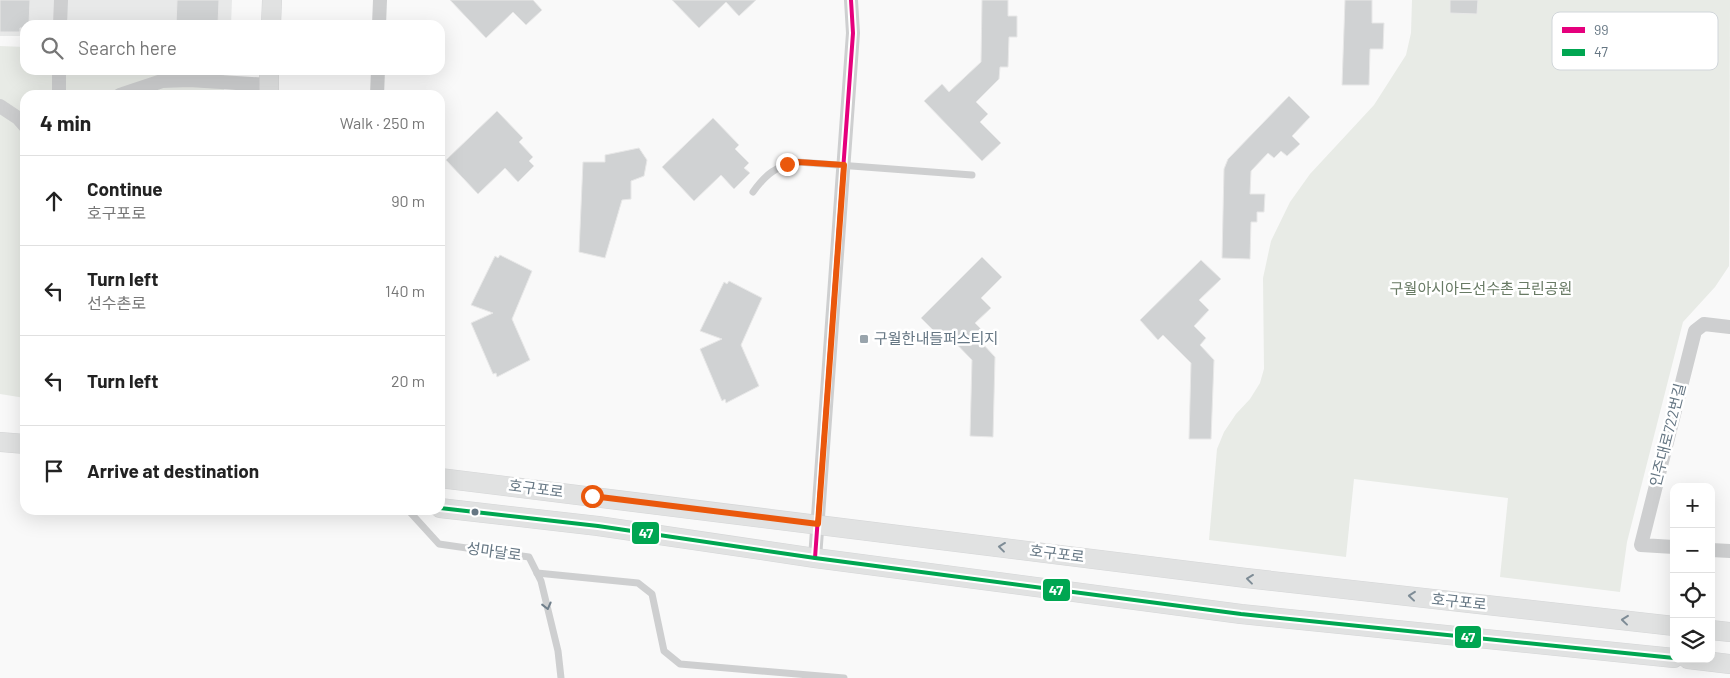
<!DOCTYPE html>
<meta charset="utf-8">
<style>
body{margin:0;font-family:Barlow,"Noto Sans KR",sans-serif;background:#f6f6f6;color:#222}
.controls{position:absolute;right:15px;bottom:15px;display:grid;overflow:hidden;border-radius:10px;box-shadow:0 5px 20px #0002}
.controls button{width:45px;height:45px;display:grid;place-items:center;padding:0;border:0;border-bottom:1px solid #e0e0e0;background:#fff;color:#222;font:25px sans-serif}
.stop{position:absolute;width:15px;height:15px;margin:-11px;border:4px solid #ea580c;border-radius:50%;background:#fff}
.stop.end{background:#ea580c;border-color:#fff;box-shadow:0 1px 5px #0008}
.list{margin:0;padding:0;list-style:none}
h2{display:flex;justify-content:space-between;align-items:center;height:65px;margin:0;padding:0 20px;font-size:21px}
h2 small{font-size:16px;font-weight:400;color:#767676}
.list li{display:grid;grid-template-columns:32px 1fr auto;gap:15px;align-items:center;box-sizing:border-box;height:90px;padding:0 20px;border-top:1px solid #e0e0e0}
.list b{display:block;font-size:19px;white-space:nowrap}
.list p{margin:0;font-size:16px;white-space:nowrap;color:#767676}
.list em{font-size:16px;font-style:normal;color:#767676}
.icon{flex:none;width:28px;height:28px;fill:none;stroke:currentColor;stroke-width:2;stroke-linecap:round;stroke-linejoin:round}
.map{position:relative;flex:none;width:1730px;height:678px;overflow:hidden}
.search{position:absolute;background:#fff;box-shadow:0 5px 20px #0002;left:20px;top:20px;width:425px;height:55px;display:flex;align-items:center;gap:12px;box-sizing:border-box;padding:0 18px;border-radius:15px;color:#767676;font-size:19px}
.panel{position:absolute;background:#fff;box-shadow:0 5px 20px #0002;left:20px;top:90px;width:425px;height:425px;border-radius:15px}
.map>svg:first-child{display:block}
</style>
<div class="map">
<svg width="1730" height="678" viewBox="0 0 1730 678">
<rect width="100%" height="100%" fill="#f9f9f9"/>
<path fill="#e8e9e9" d="M 0,0 L 232,0 L 231,25 L 25,25 L 25,36 L 0,36 Z"/>
<g fill="#e8ebe6">
<path d="M 1412,0 L 1730,0 L 1729,266 L 1715,287 L 1683,322 L 1627,542 L 1620,592 L 1500,577 L 1508,498 L 1354,479 L 1346,557 L 1209,540 L 1217,449 L 1224,432 L 1236,414 L 1250,399 L 1260,383 L 1264,369 L 1263,278 L 1271,241 L 1290,202 L 1310,174 L 1374,105 L 1406,55 L 1411,33 Z"/>
<path d="M 0,46 L 25,47 L 25,70 L 224,70 L 224,95 L 25,95 L 25,398 L 0,394 Z"/>
</g>
<g fill="#d0d2d3" stroke="#e8e8e8">
<path d="M 0,0 L 30,0 L 29,25 L 25,25 L 25,28 L 20,28 L 20,32 L 0,32 Z"/>
<path d="M 177,0 L 219,0 L 218,25 L 176,25 Z"/>
<path d="M 450,0 L 533,0 L 542,10 L 526,25 L 513,12 L 486,38 Z"/>
<path d="M 672,0 L 756,0 L 739,16 L 726,2 L 699,28 Z"/>
<path d="M 982,0 L 1008,0 L 1008,16 L 1017,16 L 1017,37 L 1009,37 L 1008,67 L 1000,67 L 999,79 L 976,102 L 988,114 L 980,122 L 1001,143 L 982,161 L 924,101 L 942,84 L 949,92 L 981,62 Z"/>
<path d="M 1345,0 L 1372,0 L 1372,23 L 1384,23 L 1383,49 L 1370,49 L 1369,85 L 1342,85 Z"/>
<path d="M 1450,0 L 1478,0 L 1477,14 L 1450,13 Z"/>
<path d="M 1289,96 L 1310,117 L 1292,136 L 1300,144 L 1287,156 L 1281,151 L 1274,158 L 1268,153 L 1251,171 L 1250,194 L 1265,194 L 1264,212 L 1257,212 L 1257,222 L 1251,222 L 1250,259 L 1222,258 L 1224,169 L 1228,159 Z"/>
<path d="M 497,111 L 523,138 L 519,142 L 533,157 L 529,161 L 534,166 L 518,182 L 505,168 L 478,194 L 446,160 Z"/>
<path d="M 713,118 L 739,145 L 735,149 L 749,163 L 744,168 L 750,173 L 734,189 L 721,175 L 694,201 L 662,167 Z"/>
<path d="M 639,148 L 647,160 L 644,176 L 631,181 L 631,199 L 622,200 L 605,258 L 579,252 L 583,162 L 605,162 L 605,155 Z"/>
<path d="M 500,255 L 532,271 L 512,319 L 530,360 L 497,377 L 496,373 L 493,374 L 471,323 L 493,313 L 471,305 L 495,256 L 498,258 Z"/>
<path d="M 982,257 L 1002,277 L 981,298 L 991,308 L 975,323 L 988,336 L 981,342 L 995,357 L 993,437 L 970,436 L 972,360 L 945,332 L 940,337 L 921,318 Z"/>
<path d="M 1201,260 L 1221,279 L 1199,300 L 1209,310 L 1194,326 L 1206,338 L 1200,345 L 1214,360 L 1211,439 L 1189,439 L 1191,363 L 1163,335 L 1158,340 L 1140,320 Z"/>
<path d="M 729,281 L 762,298 L 741,345 L 759,386 L 726,403 L 725,399 L 722,401 L 700,349 L 722,339 L 700,331 L 724,282 L 727,284 Z"/>
</g>
<g fill="none" stroke-linecap="round" stroke-linejoin="round">
<g stroke="#d5d6d7" stroke-width="20">
<g id="secondary">
<path d="M 271,25 L 272,0"/>
<path d="M 269,95 L 269,70"/>
<path d="M 0,442 L 25,444"/>
<path d="M 440,478 L 1246,578 L 1674,626"/>
<path d="M 440,508 L 598,526 L 815,558 L 1241,614 L 1674,658"/>
<path d="M 1711,630 L 1730,632"/>
<path d="M 1688,659 L 1730,664"/>
</g>
</g>
<g stroke="#cecfd0" stroke-width="7">
<path d="M 753,192 C 766,174 776,166 798,162 L 972,175"/>
<path d="M 408,510 L 439,544 L 529,557 L 541,581 L 558,651 L 561,678"/>
<path d="M 537,573 L 638,583 L 652,594 L 664,651 L 680,664 L 844,678"/>
</g>
<g stroke="#cecfd0" stroke-width="14">
<path d="M 60,25 L 61,0"/>
<path d="M 379,25 L 380,0"/>
<path d="M 59,95 L 59,70"/>
<path d="M 120,95 L 162,81 L 189,80 L 269,85"/>
<path d="M 377,95 L 378,70"/>
<path d="M 0,106 L 18,118 L 25,126"/>
<path d="M 1674,547 L 1641,545 L 1695,331 L 1704,324 L 1730,327"/>
<path d="M 1711,550 L 1730,551"/>
<path d="M 815,558 L 853,33 L 851,0"/>
</g>
<use href="#secondary" stroke="#e1e2e2" stroke-width="19"/>
<g stroke="#fff" stroke-width="8">
<path id="bus-1" d="M 815,558 L 853,33 L 851,0"/>
</g>
<g stroke="#fff" stroke-width="8">
<path id="bus-2" d="M 440,508 L 598,526 L 815,558 L 1241,614 L 1674,658"/>
</g>
<use href="#bus-1" stroke="#e5007d" stroke-width="4"/>
<use href="#bus-2" stroke="#00a651" stroke-width="4"/>
</g>
<defs><path id="oneway-chevron" d="M-2-3.5L2.5 0L-2 3.5" fill="none" stroke-width="1.6" stroke-linecap="round" stroke-linejoin="round" transform="scale(1.25)"/></defs>
<g stroke="#7e8c96">
<use href="#oneway-chevron" transform="translate(1002 547) rotate(-173)"/>
<use href="#oneway-chevron" transform="translate(1250 579) rotate(-173)"/>
<use href="#oneway-chevron" transform="translate(1412 596) rotate(-174)"/>
<use href="#oneway-chevron" transform="translate(1625 620) rotate(-174)"/>
</g>
<use stroke="#707f8b" href="#oneway-chevron" transform="translate(547 606) rotate(76)"/>
<g fill="none" stroke-linecap="round" stroke-linejoin="round">
<path stroke="#ea580c" stroke-width="6" d="M 592,496 L 818,524 L 844,165 L 798,162 L 787,164"/>
</g>
<rect fill="#99a4ac" stroke="#fff" stroke-width="2" x="859" y="334" width="10" height="10" rx="2.5"/>
<circle fill="#657683" stroke="#fff" stroke-width="2" cx="475" cy="512" r="4.5"/>
<g text-anchor="middle" stroke-width="5" stroke-linejoin="round" paint-order="stroke">
<g font-size="15" fill="#687a64" stroke="#fff">
<text x="1481" y="294">구월아시아드선수촌 근린공원</text>
</g>
<g font-size="15" fill="#657683" stroke="#fff" text-anchor="start">
<text x="874" y="344">구월한내들퍼스티지</text>
</g>
<g font-size="15" fill="#657683" stroke="#fff">
<text transform="translate(1668 435) rotate(-76)" y="5">인주대로722번길</text>
<text transform="translate(536 489) rotate(7)" y="5">호구포로</text>
<text transform="translate(494 552) rotate(8)" y="5">성마달로</text>
<text transform="translate(1057 554) rotate(7)" y="5">호구포로</text>
<text transform="translate(1459 602) rotate(6)" y="5">호구포로</text>
</g>
</g>
<rect x="1552" y="12" width="166" height="58" rx="8" fill="#fff" stroke="#d1d6da" stroke-width="1"/>
<rect x="1562" y="27" width="23" height="6" fill="#e5007d"/>
<rect x="1562" y="49" width="23" height="7" fill="#00a651"/>
<g font-size="14" fill="#657683">
<text x="1594" y="35">99</text>
<text x="1594" y="57">47</text>
</g>
<g stroke="#fff" stroke-width="2">
<rect x="631" y="521" width="29" height="24" rx="5" fill="#00a651"/>
<rect x="1042" y="578" width="29" height="24" rx="5" fill="#00a651"/>
<rect x="1454" y="625" width="28" height="24" rx="5" fill="#00a651"/>
</g>
<g font-size="14" text-anchor="middle" font-weight="bold" fill="#fff">
<text x="646" y="538">47</text>
<text x="1056" y="595">47</text>
<text x="1468" y="642">47</text>
</g>
</svg>
<div class="controls">
<button>+</button>
<button>−</button>
<button><svg class="icon" aria-label="locate" viewBox="0 0 24 24"><circle cx="12" cy="12" r="6"/><path d="M12 2v4M12 18v4M2 12h4M18 12h4"/></svg></button>
<button><svg class="icon" aria-label="layers" viewBox="0 0 24 24"><path d="M12 4l9 5-9 5-9-5zM3 14l9 5 9-5"/></svg></button>
</div>
<div class="stop" style="left:592px;top:496px"></div>
<div class="stop end" style="left:787px;top:164px"></div>
<div class="search"><svg class="icon" aria-label="search" viewBox="0 0 24 24"><circle cx="10" cy="10" r="6"/><path d="M15 15l6 6"/></svg>Search here</div>
<section class="panel">
<h2>4 min<small>Walk · 250 m</small></h2>
<ul class="list">
<li><svg class="icon" aria-label="ahead" viewBox="0 0 24 24"><path d="M12 20V5M6 11l6-6 6 6"/></svg><div><b>Continue</b><p>호구포로</p></div><em>90 m</em></li>
<li><svg class="icon" aria-label="left" viewBox="0 0 24 24"><path d="M17 20v-9H6M10 6l-5 5 5 5"/></svg><div><b>Turn left</b><p>선수촌로</p></div><em>140 m</em></li>
<li><svg class="icon" aria-label="left" viewBox="0 0 24 24"><path d="M17 20v-9H6M10 6l-5 5 5 5"/></svg><div><b>Turn left</b></div><em>20 m</em></li>
<li><svg class="icon" aria-label="arrive" viewBox="0 0 24 24"><path d="M6 21V4h12l-3 4 3 4H6"/></svg><div><b>Arrive at destination</b></div></li>
</ul>
</section>
</div>
